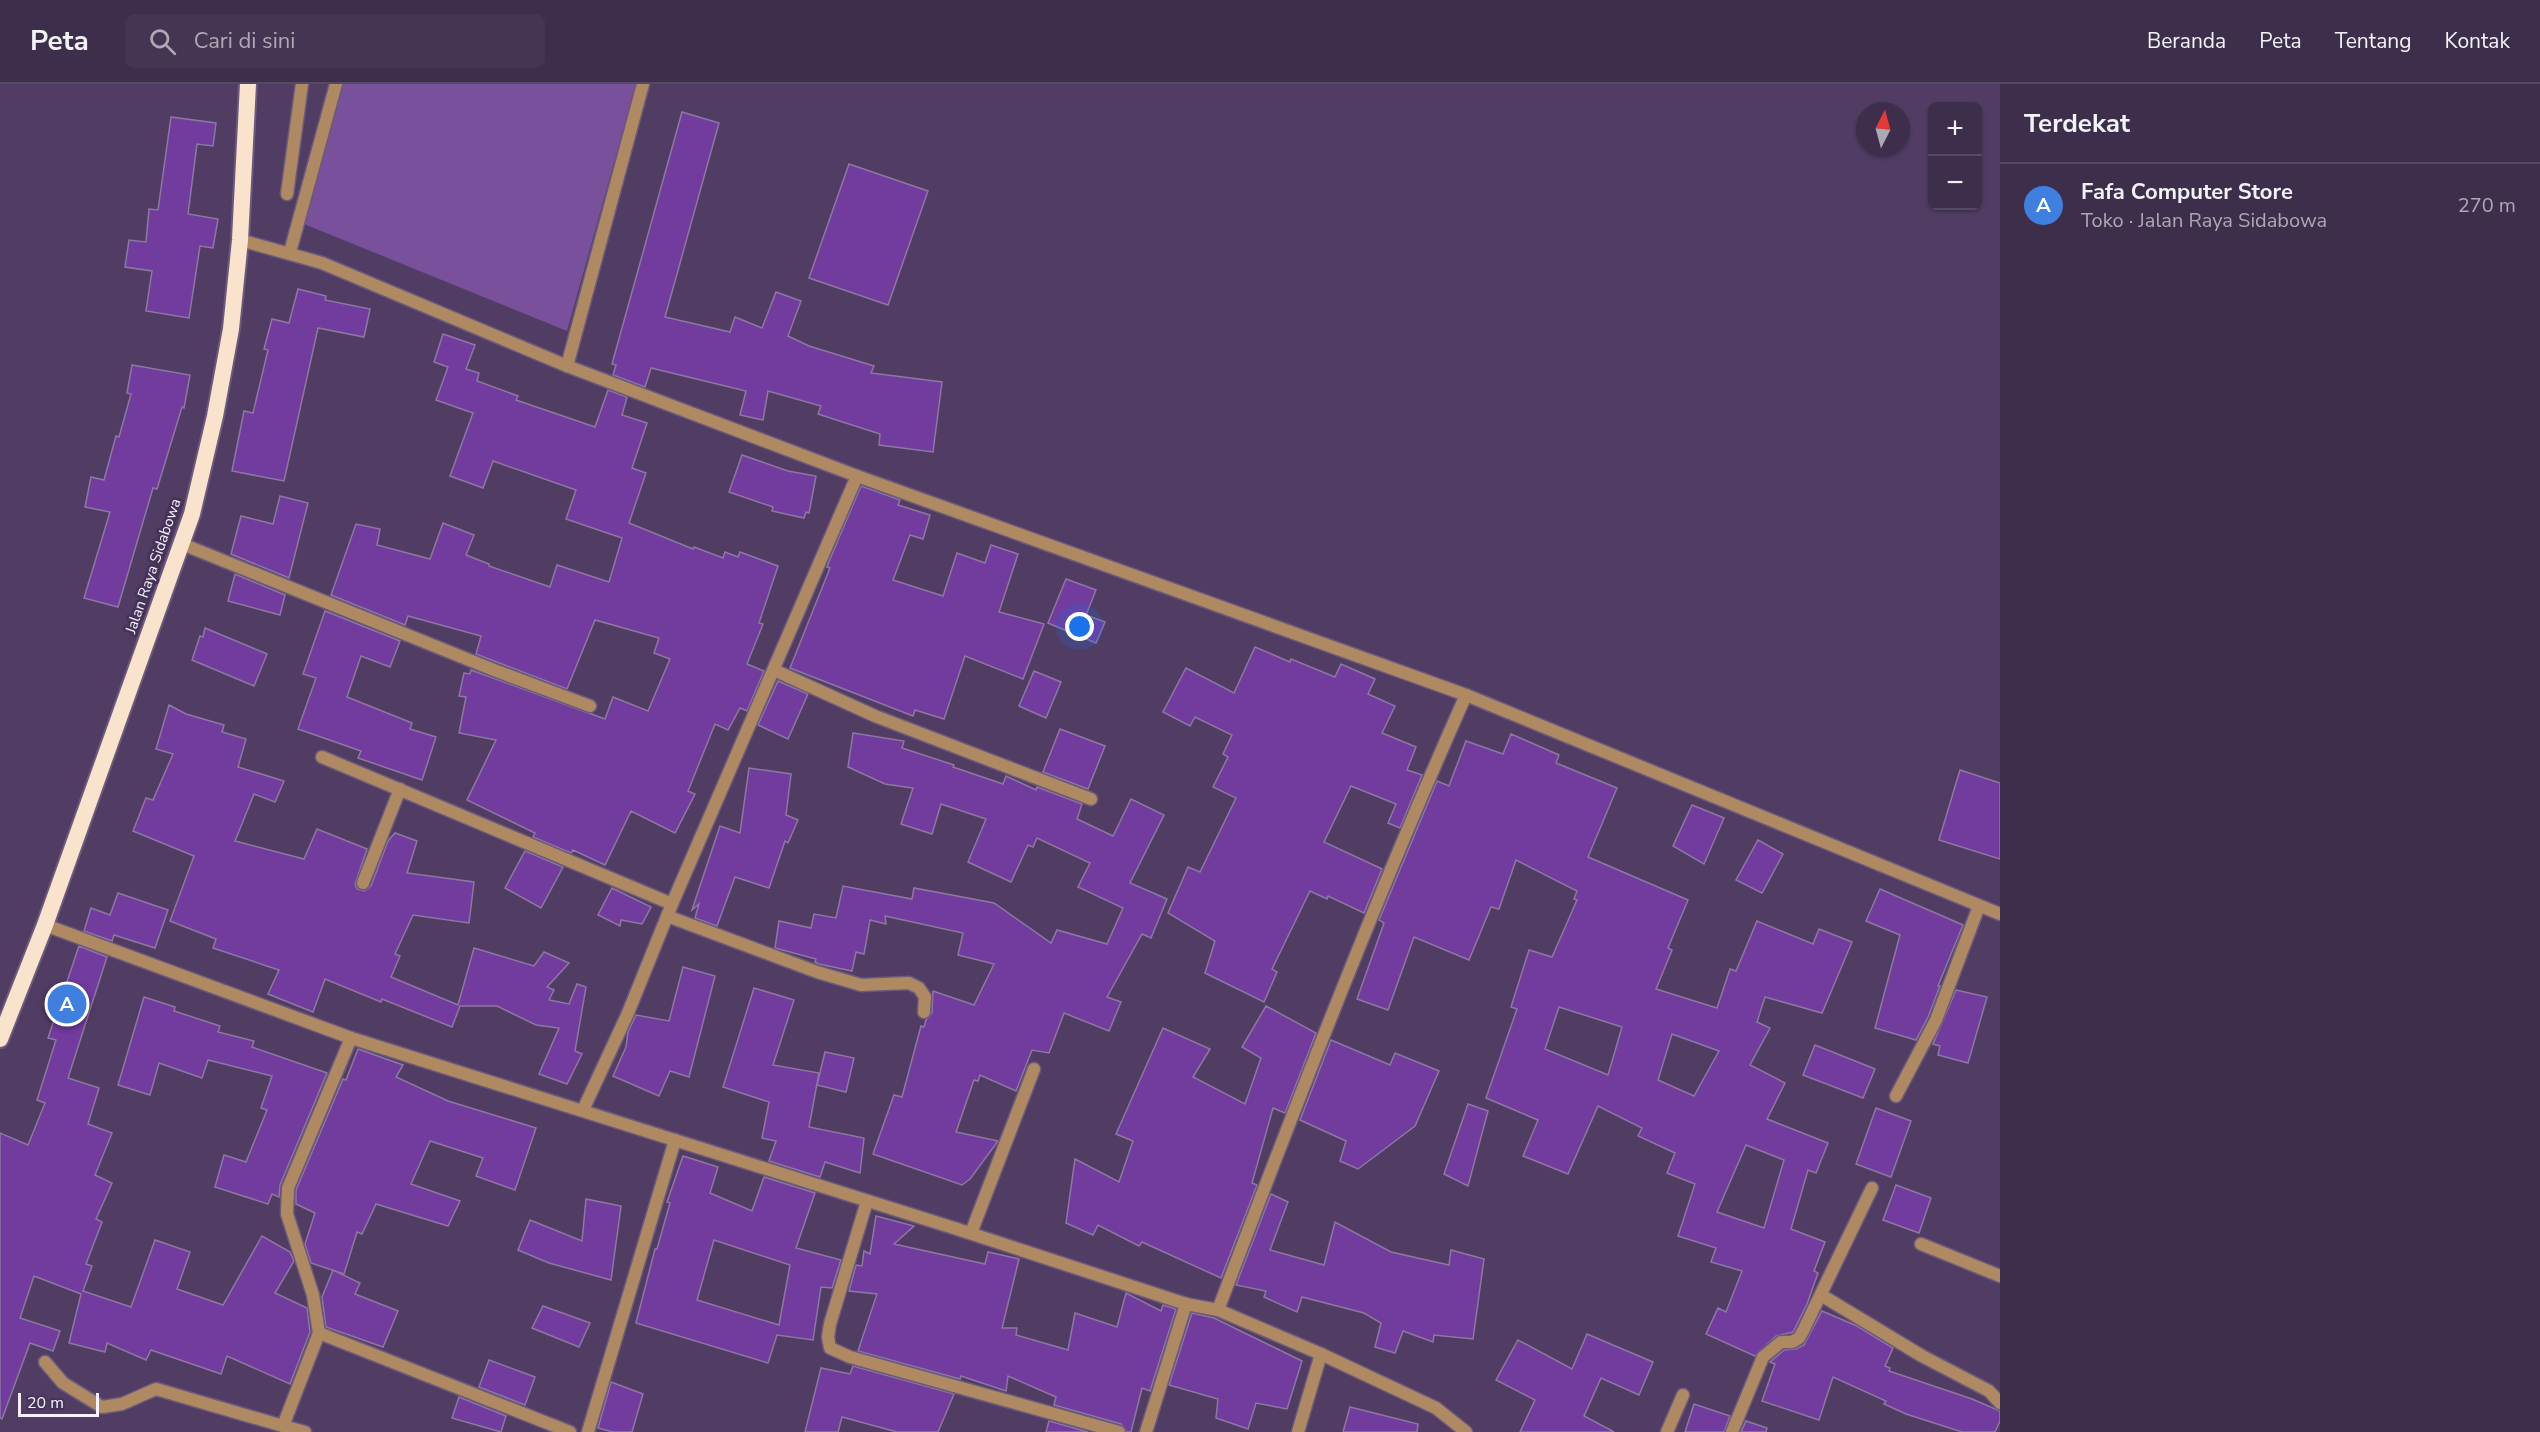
<!DOCTYPE html>
<html lang="id">
<meta charset="utf-8">
<style>
body{margin:0;font-family:"Nunito Sans",sans-serif;background:#443652;color:#f1f3f6}
.controls{position:absolute;right:18px;top:18px;display:grid;overflow:hidden;border-radius:9px;box-shadow:0 2px 4px #0004}
.controls button{width:54px;height:54px;display:grid;place-items:center;padding:0;border:0;border-bottom:2px solid #564a63;background:#3d2e4b;color:#f1f3f6;font:30px sans-serif}
.compass{position:absolute;left:1856px;top:18px;width:54px;height:54px;border-radius:50%;background:#3d2e4b;box-shadow:0 2px 4px #0004;rotate:6deg}
.scale{position:absolute;left:18px;bottom:15px;width:81px;box-sizing:border-box;padding-left:6px;border:3px solid #f7f1ff;border-top:0;font-size:16px;line-height:21px;white-space:nowrap;color:#f7f1ff;-webkit-text-stroke:4px #463358;paint-order:stroke}
.you{position:absolute;left:1080px;top:543px;width:21px;height:21px;margin:-15px;border:4px solid #fff;border-radius:50%;background:#1a73e8;box-shadow:0 0 0 9px #1a73e833}
.badge{display:grid;place-items:center;width:39px;height:39px;border-radius:50%;background:#98cb37;color:#fff;font-size:20px;font-weight:700}
.pin{position:absolute;translate:-50% -50%;border:3px solid #fff;box-shadow:0 2px 6px #0006}
.list{margin:0;padding:0;list-style:none}
h2{display:flex;justify-content:space-between;align-items:center;height:78px;margin:0;padding:0 24px;font-size:26px}
h2 small{font-size:20px;font-weight:400;color:#ada8b5}
.list li{display:grid;grid-template-columns:39px 1fr auto;gap:18px;align-items:center;box-sizing:border-box;height:84px;padding:0 24px;border-top:2px solid #564a63}
.list b{display:block;font-size:22px;white-space:nowrap}
.list p{margin:0;font-size:20px;white-space:nowrap;color:#ada8b5}
.list em{font-size:20px;font-style:normal;color:#ada8b5}
.icon{flex:none;width:33px;height:33px;fill:none;stroke:currentColor;stroke-width:2;stroke-linecap:round;stroke-linejoin:round}
.map{position:relative;flex:none;width:2000px;height:1348px;overflow:hidden}
header{display:flex;align-items:center;gap:36px;box-sizing:border-box;height:84px;padding:0 30px;background:#3d2e4b;border-bottom:2px solid #564a63}
header strong{font-size:28px}
nav{display:flex;gap:33px;margin-inline-start:auto;font-size:21px}
.search{width:420px;height:54px;background:#443652;display:flex;align-items:center;gap:15px;box-sizing:border-box;padding:0 21px;border-radius:9px;color:#ada8b5;font-size:22px}
main{display:flex}
aside{flex:1;background:#3d2e4b}
.map>svg:first-child{display:block}
</style>
<header>
<strong>Peta</strong>
<div class="search"><svg class="icon" aria-label="search" viewBox="0 0 24 24"><circle cx="10" cy="10" r="6"/><path d="M15 15l6 6"/></svg>Cari di sini</div>
<nav><a>Beranda</a><a>Peta</a><a>Tentang</a><a>Kontak</a></nav>
</header>
<main>
<div class="map">
<svg width="2000" height="1348" viewBox="0 0 2000 1348">
<rect width="100%" height="100%" fill="#513d64"/>
<path fill="#78509b" d="M 342,0 L 636,0 L 567,247 L 304,140 Z"/>
<g fill="#723b9e" stroke="#8d78a2" stroke-width="1.5" fill-rule="evenodd">
<path d="M 682,28 L 719,39 L 665,233 L 730,248 L 735,233 L 762,244 L 776,208 L 801,217 L 788,252 L 809,262 L 874,282 L 871,289 L 942,298 L 933,368 L 879,361 L 880,350 L 818,330 L 821,322 L 768,307 L 763,336 L 740,331 L 746,307 L 651,284 L 645,303 L 613,291 L 616,281 L 612,280 Z"/>
<path d="M 171,33 L 216,39 L 213,62 L 197,60 L 188,130 L 218,135 L 213,164 L 200,162 L 189,234 L 146,227 L 152,187 L 125,183 L 129,156 L 146,158 L 149,125 L 158,126 Z"/>
<path d="M 849,80 L 928,107 L 888,221 L 809,194 Z"/>
<path d="M 298,205 L 326,212 L 325,216 L 370,225 L 364,253 L 318,244 L 284,397 L 232,387 L 244,327 L 253,329 L 268,266 L 264,265 L 272,235 L 289,239 Z"/>
<path d="M 443,250 L 475,261 L 466,285 L 479,289 L 477,297 L 518,312 L 516,316 L 595,343 L 608,306 L 627,313 L 622,331 L 647,339 L 632,384 L 646,389 L 629,439 L 693,465 L 694,463 L 723,474 L 725,468 L 738,473 L 740,468 L 778,482 L 759,539 L 763,540 L 747,580 L 764,587 L 747,627 L 740,624 L 728,646 L 715,640 L 688,707 L 695,710 L 675,749 L 631,727 L 605,781 L 573,766 L 571,769 L 533,753 L 535,749 L 467,716 L 496,656 L 459,649 L 466,613 L 459,612 L 464,589 L 470,590 L 471,586 L 605,635 L 613,613 L 648,627 L 670,575 L 654,569 L 659,554 L 595,536 L 567,605 L 476,570 L 481,552 L 408,532 L 405,541 L 331,511 L 356,440 L 380,445 L 377,461 L 430,475 L 443,439 L 474,451 L 466,471 L 489,480 L 489,482 L 550,503 L 557,481 L 609,498 L 622,454 L 566,435 L 576,406 L 493,377 L 483,404 L 450,392 L 473,329 L 436,316 L 448,283 L 434,278 Z"/>
<path d="M 132,281 L 190,291 L 184,324 L 182,323 L 157,405 L 153,404 L 118,523 L 84,514 L 110,428 L 85,423 L 91,393 L 104,396 L 116,352 L 119,353 L 131,310 L 127,309 Z"/>
<path d="M 742,371 L 788,387 L 816,392 L 809,429 L 806,428 L 804,434 L 772,427 L 773,423 L 729,408 Z"/>
<path d="M 861,402 L 900,416 L 898,421 L 930,431 L 923,455 L 910,451 L 893,496 L 943,512 L 957,469 L 985,479 L 991,461 L 1018,470 L 999,528 L 1044,540 L 1023,595 L 965,572 L 944,635 L 915,626 L 913,632 L 790,584 L 830,484 L 827,483 L 830,475 Z"/>
<path d="M 280,412 L 308,419 L 289,494 L 231,470 L 241,432 L 273,440 Z"/>
<path d="M 235,490 L 285,511 L 280,531 L 228,517 Z"/>
<path d="M 1066,495 L 1096,506 L 1086,531 L 1105,538 L 1096,559 L 1048,539 Z"/>
<path d="M 325,527 L 400,557 L 390,583 L 361,572 L 347,613 L 412,639 L 410,645 L 436,653 L 422,696 L 358,674 L 361,667 L 298,645 L 316,594 L 303,590 Z"/>
<path d="M 205,544 L 267,570 L 254,602 L 192,576 L 200,552 L 203,553 Z"/>
<path d="M 1255,563 L 1290,578 L 1291,575 L 1335,593 L 1341,580 L 1375,595 L 1368,610 L 1395,622 L 1382,649 L 1416,663 L 1407,686 L 1422,691 L 1400,744 L 1388,739 L 1396,720 L 1351,702 L 1324,758 L 1382,785 L 1364,829 L 1328,812 L 1327,815 L 1310,807 L 1272,885 L 1277,888 L 1264,918 L 1205,889 L 1215,857 L 1168,829 L 1188,783 L 1200,788 L 1236,714 L 1213,703 L 1228,673 L 1223,670 L 1232,651 L 1195,633 L 1190,642 L 1163,628 L 1186,584 L 1234,609 Z"/>
<path d="M 1034,587 L 1061,598 L 1046,634 L 1019,622 Z"/>
<path d="M 778,597 L 808,610 L 788,655 L 758,641 Z"/>
<path d="M 169,621 L 186,630 L 224,641 L 222,648 L 246,655 L 238,683 L 284,697 L 275,718 L 254,710 L 235,757 L 304,775 L 317,745 L 367,765 L 355,800 L 357,805 L 364,807 L 371,802 L 388,757 L 395,749 L 417,757 L 407,789 L 474,798 L 469,839 L 413,831 L 395,870 L 400,872 L 391,893 L 458,921 L 474,864 L 534,882 L 544,868 L 569,879 L 547,903 L 554,906 L 549,916 L 569,920 L 577,900 L 586,903 L 575,967 L 582,970 L 567,1000 L 539,990 L 559,944 L 536,941 L 497,922 L 460,922 L 452,943 L 382,915 L 381,918 L 325,895 L 313,928 L 268,910 L 279,886 L 213,864 L 216,855 L 170,837 L 194,772 L 133,747 L 146,714 L 153,716 L 173,670 L 156,665 Z"/>
<path d="M 1060,645 L 1105,662 L 1088,705 L 1043,688 Z"/>
<path d="M 853,649 L 904,657 L 902,664 L 954,681 L 953,683 L 1003,700 L 1006,692 L 1036,706 L 1037,703 L 1082,720 L 1077,735 L 1113,752 L 1131,715 L 1164,731 L 1130,799 L 1167,815 L 1151,854 L 1142,850 L 1107,913 L 1121,918 L 1109,947 L 1064,929 L 1049,969 L 1032,966 L 1016,1007 L 980,991 L 978,997 L 974,996 L 956,1048 L 998,1057 L 970,1095 L 962,1101 L 873,1070 L 894,1011 L 902,1013 L 921,942 L 924,943 L 926,936 L 932,929 L 933,907 L 974,921 L 994,880 L 958,871 L 963,849 L 885,832 L 886,840 L 870,836 L 864,870 L 856,868 L 852,887 L 819,880 L 815,878 L 816,875 L 775,864 L 779,837 L 811,844 L 814,830 L 836,834 L 843,802 L 912,815 L 914,804 L 994,819 L 1051,859 L 1057,846 L 1107,860 L 1123,824 L 1078,803 L 1090,779 L 1037,754 L 1033,763 L 1028,761 L 1011,798 L 968,778 L 986,735 L 941,720 L 932,750 L 901,740 L 913,704 L 885,700 L 848,683 Z"/>
<path d="M 1511,650 L 1559,671 L 1556,679 L 1617,704 L 1588,773 L 1688,816 L 1668,864 L 1672,866 L 1656,905 L 1717,924 L 1730,885 L 1736,887 L 1757,837 L 1813,860 L 1819,845 L 1852,858 L 1822,929 L 1765,913 L 1757,938 L 1770,944 L 1750,981 L 1785,999 L 1767,1035 L 1828,1059 L 1816,1089 L 1808,1086 L 1791,1145 L 1825,1158 L 1814,1187 L 1818,1189 L 1807,1220 L 1793,1248 L 1776,1252 L 1755,1272 L 1706,1250 L 1718,1224 L 1726,1228 L 1742,1187 L 1711,1178 L 1716,1164 L 1678,1152 L 1695,1100 L 1667,1089 L 1675,1069 L 1638,1052 L 1642,1044 L 1598,1022 L 1568,1090 L 1523,1072 L 1538,1036 L 1486,1014 L 1517,925 L 1511,923 L 1529,866 L 1552,873 L 1577,816 L 1574,815 L 1577,807 L 1516,776 L 1499,825 L 1491,823 L 1469,876 L 1414,853 L 1388,926 L 1357,915 L 1384,839 L 1379,836 L 1437,697 L 1449,702 L 1466,657 L 1503,670 ZM 1559,923 L 1622,943 L 1608,991 L 1545,965 ZM 1672,950 L 1719,967 L 1694,1012 L 1658,996 ZM 1746,1061 L 1784,1076 L 1764,1144 L 1717,1128 Z"/>
<path d="M 749,684 L 791,690 L 786,731 L 798,736 L 788,759 L 785,757 L 769,804 L 735,793 L 717,842 L 695,834 L 699,820 L 692,826 L 720,742 L 740,749 Z"/>
<path d="M 1960,686 L 2000,699 L 2000,775 L 1939,756 Z"/>
<path d="M 1692,721 L 1724,734 L 1704,780 L 1673,762 Z"/>
<path d="M 1758,756 L 1783,770 L 1762,809 L 1736,796 Z"/>
<path d="M 525,767 L 563,783 L 541,824 L 505,804 Z"/>
<path d="M 612,804 L 651,823 L 642,840 L 621,836 L 620,842 L 598,831 Z"/>
<path d="M 1880,805 L 1963,841 L 1938,902 L 1940,902 L 1928,933 L 1916,956 L 1875,944 L 1900,851 L 1866,837 Z"/>
<path d="M 118,809 L 168,826 L 155,864 L 114,851 L 112,857 L 84,847 L 91,824 L 110,831 Z"/>
<path d="M 79,862 L 107,873 L 68,994 L 99,1004 L 88,1040 L 112,1049 L 95,1091 L 112,1099 L 96,1135 L 102,1138 L 86,1180 L 92,1182 L 83,1207 L 131,1223 L 155,1156 L 190,1168 L 177,1205 L 223,1221 L 262,1152 L 290,1168 L 294,1177 L 275,1209 L 307,1224 L 310,1248 L 290,1300 L 227,1272 L 221,1290 L 151,1266 L 146,1276 L 107,1259 L 105,1268 L 69,1259 L 81,1210 L 34,1192 L 20,1234 L 60,1247 L 53,1267 L 30,1259 L 2,1335 L 0,1334 L 0,1049 L 28,1061 L 45,1019 L 37,1016 L 56,956 L 48,954 Z"/>
<path d="M 683,883 L 715,892 L 689,993 L 670,987 L 659,1012 L 613,992 L 626,963 L 628,948 L 636,931 L 669,937 Z"/>
<path d="M 754,904 L 794,916 L 773,981 L 819,989 L 809,1043 L 864,1054 L 860,1089 L 825,1078 L 820,1093 L 769,1077 L 776,1057 L 762,1054 L 769,1018 L 723,1003 Z"/>
<path d="M 1956,906 L 1987,913 L 1968,979 L 1938,971 L 1940,962 L 1933,960 Z"/>
<path d="M 144,913 L 175,923 L 174,927 L 220,942 L 218,948 L 254,957 L 252,963 L 327,989 L 280,1101 L 279,1113 L 272,1110 L 268,1120 L 215,1103 L 224,1071 L 246,1078 L 267,1026 L 261,1024 L 272,992 L 208,976 L 202,994 L 159,979 L 150,1011 L 118,1001 Z"/>
<path d="M 1266,922 L 1316,949 L 1285,1029 L 1273,1024 L 1252,1099 L 1257,1101 L 1221,1194 L 1142,1158 L 1139,1162 L 1098,1141 L 1093,1151 L 1066,1139 L 1075,1075 L 1119,1098 L 1133,1057 L 1116,1050 L 1163,944 L 1210,965 L 1193,993 L 1245,1020 L 1261,974 L 1242,963 Z"/>
<path d="M 1331,956 L 1390,981 L 1395,969 L 1439,987 L 1415,1042 L 1358,1085 L 1340,1077 L 1346,1057 L 1300,1036 Z"/>
<path d="M 1815,961 L 1875,985 L 1863,1014 L 1803,991 Z"/>
<path d="M 358,965 L 403,981 L 396,993 L 448,1017 L 536,1044 L 515,1106 L 476,1092 L 483,1074 L 430,1057 L 411,1100 L 460,1117 L 448,1142 L 376,1120 L 362,1150 L 357,1148 L 344,1190 L 311,1179 L 305,1160 L 315,1129 L 296,1120 L 296,1106 L 343,995 L 346,996 Z"/>
<path d="M 825,968 L 854,974 L 846,1008 L 817,1001 Z"/>
<path d="M 1468,1020 L 1488,1027 L 1468,1102 L 1444,1090 Z"/>
<path d="M 1876,1024 L 1911,1037 L 1891,1093 L 1856,1080 Z"/>
<path d="M 683,1072 L 718,1083 L 710,1109 L 752,1127 L 764,1093 L 815,1109 L 796,1164 L 841,1176 L 832,1204 L 821,1203 L 813,1256 L 777,1251 L 768,1279 L 636,1239 L 655,1165 L 657,1165 L 670,1119 L 667,1118 ZM 714,1156 L 790,1181 L 779,1241 L 697,1216 Z"/>
<path d="M 1896,1101 L 1931,1114 L 1919,1149 L 1883,1136 Z"/>
<path d="M 1271,1110 L 1288,1118 L 1270,1166 L 1324,1181 L 1335,1138 L 1391,1168 L 1449,1181 L 1451,1166 L 1484,1175 L 1473,1255 L 1434,1251 L 1433,1258 L 1403,1247 L 1395,1269 L 1375,1263 L 1381,1239 L 1364,1229 L 1302,1213 L 1297,1228 L 1264,1213 L 1266,1207 L 1236,1201 Z"/>
<path d="M 586,1115 L 621,1122 L 611,1196 L 549,1179 L 518,1166 L 530,1136 L 582,1157 Z"/>
<path d="M 876,1132 L 914,1142 L 894,1160 L 985,1180 L 988,1168 L 1019,1175 L 1002,1244 L 1017,1244 L 1016,1251 L 1068,1266 L 1075,1229 L 1117,1243 L 1126,1209 L 1161,1227 L 1163,1221 L 1176,1225 L 1150,1307 L 1142,1304 L 1131,1348 L 1127,1348 L 1121,1340 L 1054,1321 L 1056,1313 L 1008,1292 L 1006,1307 L 961,1292 L 960,1295 L 858,1267 L 877,1210 L 849,1207 L 856,1181 L 862,1182 L 864,1167 L 870,1170 Z"/>
<path d="M 333,1186 L 360,1199 L 355,1210 L 398,1227 L 383,1263 L 326,1243 L 322,1213 Z"/>
<path d="M 543,1222 L 590,1239 L 579,1263 L 532,1244 Z"/>
<path d="M 1822,1227 L 1857,1242 L 1893,1264 L 1885,1282 L 1890,1284 L 1889,1287 L 1972,1315 L 2000,1327 L 2000,1337 L 1995,1348 L 1962,1348 L 1906,1330 L 1884,1320 L 1886,1317 L 1833,1293 L 1819,1336 L 1762,1317 L 1775,1280 L 1770,1278 L 1784,1266 L 1796,1265 L 1804,1261 Z"/>
<path d="M 1192,1229 L 1214,1234 L 1302,1277 L 1287,1325 L 1256,1319 L 1248,1345 L 1216,1334 L 1218,1315 L 1169,1301 Z"/>
<path d="M 1587,1250 L 1653,1278 L 1639,1311 L 1601,1294 L 1584,1332 L 1614,1348 L 1520,1348 L 1535,1316 L 1496,1296 L 1518,1256 L 1572,1285 Z"/>
<path d="M 489,1276 L 535,1293 L 525,1321 L 479,1303 Z"/>
<path d="M 853,1282 L 954,1310 L 938,1348 L 897,1348 L 842,1333 L 838,1348 L 805,1348 L 821,1284 L 850,1290 Z"/>
<path d="M 611,1298 L 643,1310 L 632,1348 L 613,1348 L 598,1344 Z"/>
<path d="M 459,1313 L 506,1332 L 501,1348 L 452,1334 Z"/>
<path d="M 1694,1320 L 1730,1332 L 1724,1348 L 1685,1348 Z"/>
<path d="M 1350,1323 L 1418,1340 L 1417,1348 L 1343,1348 Z"/>
<path d="M 1049,1337 L 1088,1348 L 1046,1348 Z"/>
<path d="M 1746,1337 L 1767,1344 L 1766,1348 L 1741,1348 Z"/>
</g>
<g fill="none" stroke-linecap="round" stroke-linejoin="round">
<g stroke="#6c5a7d" stroke-width="15">
<path id="service" d="M 287,110 L 302,0"/>
</g>
<g stroke="#6c5a7d" stroke-width="15">
<g id="minor">
<path d="M 240,156 L 322,179 L 567,282 L 857,392 L 1466,611 L 2000,830"/>
<path d="M 290,168 L 336,0"/>
<path d="M 567,282 L 643,0"/>
<path d="M 182,460 L 494,586 L 590,622"/>
<path d="M 774,586 L 875,632 L 1091,715"/>
<path d="M 322,673 L 672,820"/>
<path d="M 363,799 L 400,705"/>
<path d="M 667,832 L 817,888 L 861,901 L 909,899 L 919,904 L 925,913 L 924,928"/>
<path d="M 45,841 L 351,954 L 957,1145 L 1186,1220 L 1218,1226 L 1321,1270 L 1436,1324 L 1466,1348"/>
<path d="M 1896,1012 L 1936,936 L 1979,822"/>
<path d="M 583,1026 L 628,929 L 672,820 L 857,392"/>
<path d="M 867,1117 L 830,1240 L 828,1253 L 830,1264 L 850,1273 L 1119,1348"/>
<path d="M 971,1149 L 1034,985"/>
<path d="M 1921,1160 L 2000,1192"/>
<path d="M 1821,1211 L 1922,1272 L 1989,1307 L 2000,1319"/>
<path d="M 1218,1226 C 1296,1020 1376,813 1466,611"/>
<path d="M 319,1249 L 313,1211 L 287,1130 L 288,1104 L 351,954"/>
<path d="M 45,1278 L 63,1299 L 102,1323 L 122,1320 L 156,1305 L 283,1342 L 319,1249 L 570,1348"/>
<path d="M 283,1342 L 305,1348"/>
<path d="M 588,1348 L 675,1056"/>
<path d="M 1146,1348 L 1186,1220"/>
<path d="M 1298,1348 L 1321,1270"/>
<path d="M 1667,1348 L 1683,1311"/>
<path d="M 1732,1348 L 1763,1273 L 1781,1258 L 1792,1258 L 1799,1254 L 1803,1247 L 1872,1104"/>
</g>
</g>
<g stroke="#6c5a7d" stroke-width="20">
<path id="trunk" d="M 0,955 L 45,841 L 192,430 L 215,332 L 231,245 L 240,156 L 248,0"/>
</g>
<use href="#service" stroke="#af8962" stroke-width="12"/>
<use href="#minor" stroke="#af8962" stroke-width="12"/>
<use href="#trunk" stroke="#fae3cc" stroke-width="16"/>
</g>
<g text-anchor="middle" stroke-width="6" stroke-linejoin="round" paint-order="stroke">
<g font-size="15" fill="#f7f1ff" stroke="#463358">
<text transform="translate(153 482) rotate(-71)" y="5">Jalan Raya Sidabowa</text>
</g>
</g>
</svg>
<div class="controls">
<button>+</button>
<button>−</button>
</div>
<svg class="compass" viewBox="-18 -18 36 36"><path d="M0-13l5 13h-10z" fill="#e53935"/><path d="M0 13l5-13h-10z" fill="#ada8b5"/></svg>
<div class="scale">20 m</div>
<div class="you"></div>
<div class="pin badge" style="left:67px;top:920px;background:#3f7fe0">A</div>
</div>
<aside>
<h2>Terdekat<small></small></h2>
<ul class="list">
<li><span class="badge" style="background:#3f7fe0">A</span><div><b>Fafa Computer Store</b><p>Toko · Jalan Raya Sidabowa</p></div><em>270 m</em></li>
</ul>
</aside>
</main>
